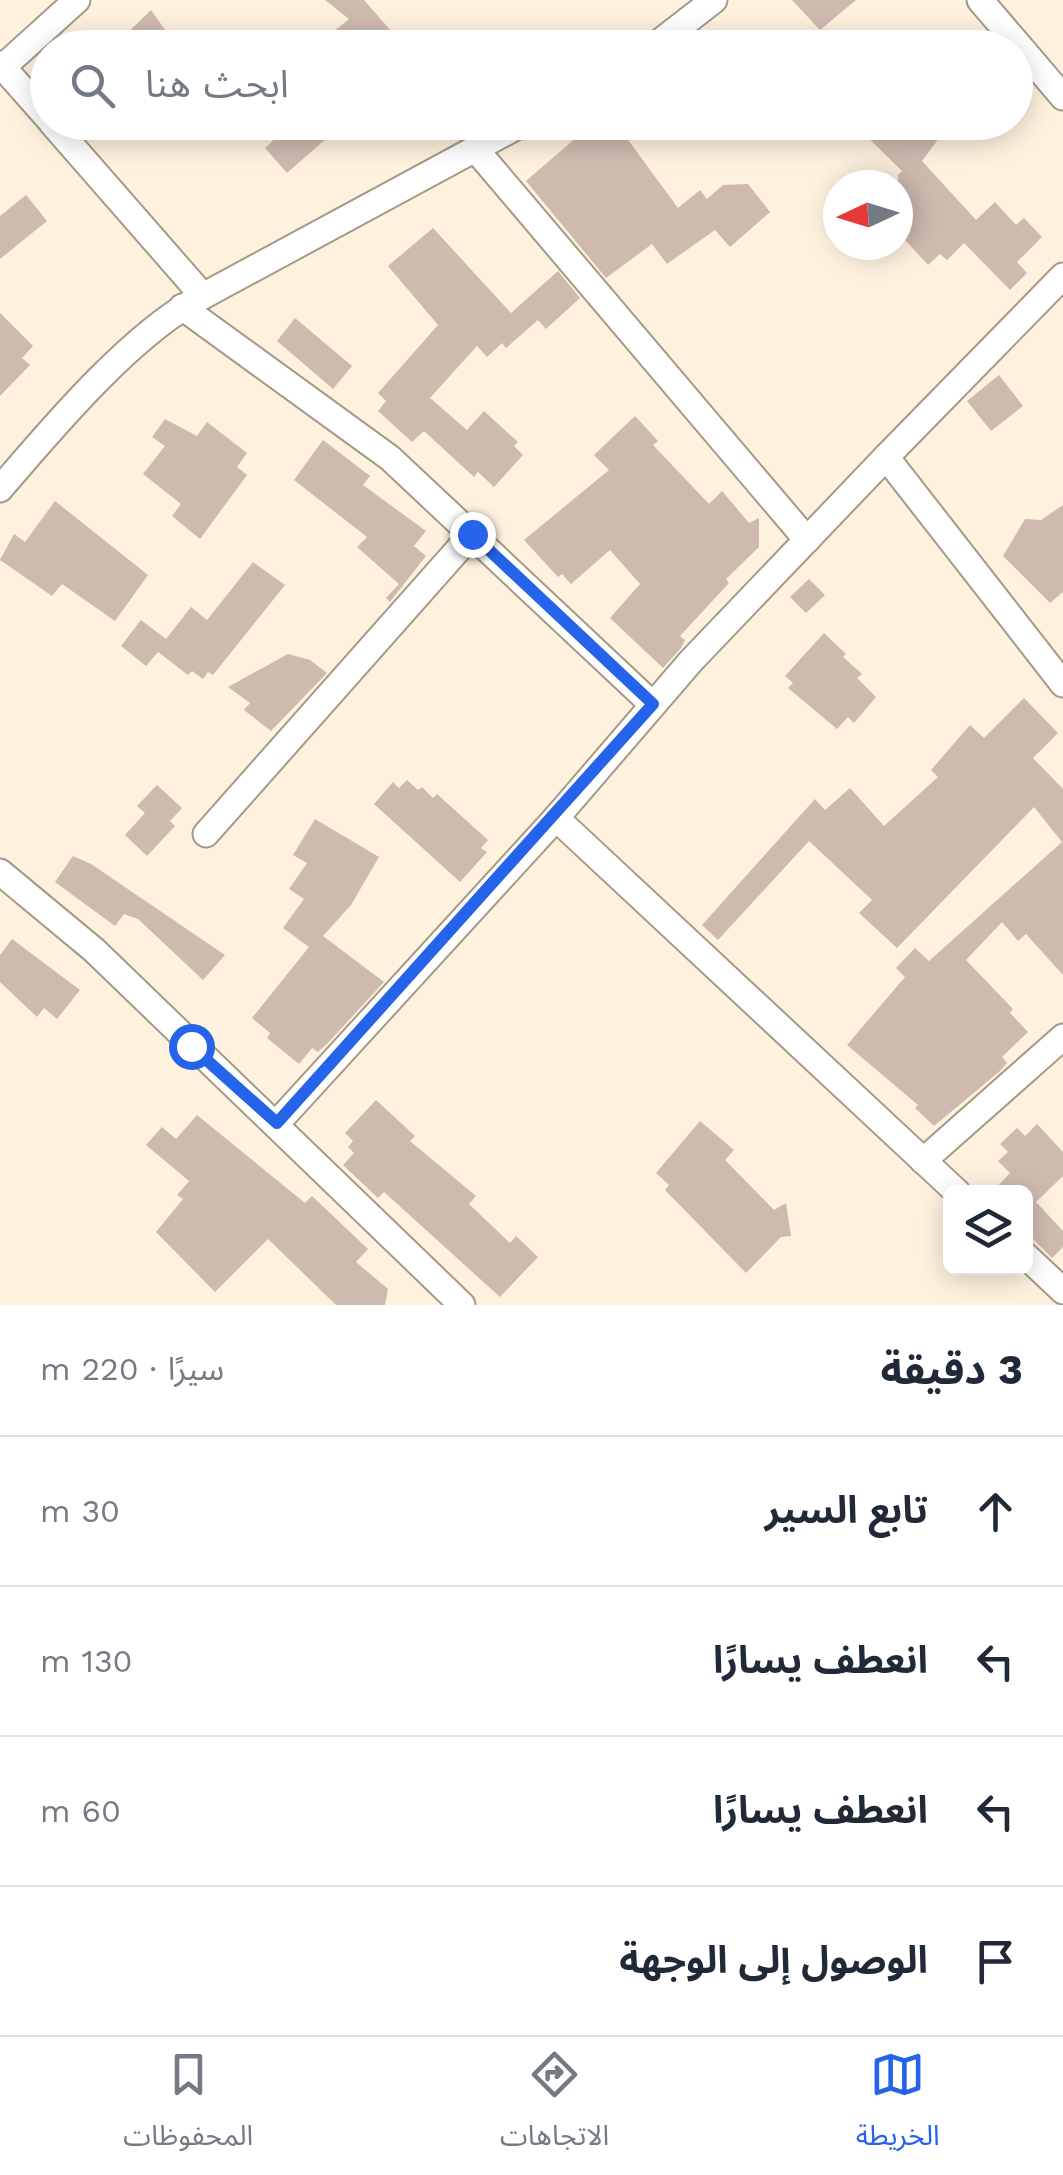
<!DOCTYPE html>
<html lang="ar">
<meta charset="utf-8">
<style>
body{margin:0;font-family:"Work Sans","Noto Sans Arabic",sans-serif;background:#f6f6f7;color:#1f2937;direction:rtl}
.controls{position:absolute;right:30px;bottom:30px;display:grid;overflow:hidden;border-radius:15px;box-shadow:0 5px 25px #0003}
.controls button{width:90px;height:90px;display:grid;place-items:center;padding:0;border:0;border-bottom:2px solid #e0e1e3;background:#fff;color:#1f2937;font:50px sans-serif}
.compass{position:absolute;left:823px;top:170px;width:90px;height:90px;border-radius:50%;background:#fff;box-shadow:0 5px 25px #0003;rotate:266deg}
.stop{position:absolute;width:30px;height:30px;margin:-22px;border:8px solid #2563eb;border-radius:50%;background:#fff}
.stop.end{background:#2563eb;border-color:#fff;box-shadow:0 2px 10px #0008}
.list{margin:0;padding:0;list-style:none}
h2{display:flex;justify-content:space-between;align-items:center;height:130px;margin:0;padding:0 40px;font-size:42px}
h2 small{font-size:32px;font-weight:400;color:#747a83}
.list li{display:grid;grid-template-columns:65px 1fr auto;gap:30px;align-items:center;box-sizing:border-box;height:150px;padding:0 40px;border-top:2px solid #e0e1e3}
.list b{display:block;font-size:38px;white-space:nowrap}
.list em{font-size:32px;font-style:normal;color:#747a83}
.icon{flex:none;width:55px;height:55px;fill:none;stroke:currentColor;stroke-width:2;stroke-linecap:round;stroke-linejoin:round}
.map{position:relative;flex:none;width:1063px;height:1305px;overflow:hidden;direction:ltr}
.search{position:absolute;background:#fff;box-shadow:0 5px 25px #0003;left:30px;right:30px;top:30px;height:110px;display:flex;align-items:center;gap:25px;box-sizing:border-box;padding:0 35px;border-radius:55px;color:#747a83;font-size:38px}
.sheet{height:730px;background:#fff}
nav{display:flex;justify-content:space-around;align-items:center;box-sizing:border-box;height:140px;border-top:2px solid #e0e1e3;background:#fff;font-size:28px;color:#747a83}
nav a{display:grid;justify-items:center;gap:5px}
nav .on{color:#2563eb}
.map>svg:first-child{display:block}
</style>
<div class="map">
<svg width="1063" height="1305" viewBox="0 0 1063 1305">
<rect width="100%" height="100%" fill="#fef1de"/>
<g fill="#cfbaaf">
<path d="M 325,0 L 364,0 L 406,48 L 346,48 L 333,32 L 349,19 Z"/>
<path d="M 792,0 L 856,0 L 820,30 Z"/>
<path d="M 151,10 L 178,48 L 112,48 Z"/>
<path d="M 268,122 L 345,122 L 287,173 L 265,148 L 279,135 Z"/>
<path d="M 615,122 L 678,208 L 700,190 L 707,199 L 723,185 L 748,184 L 770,212 L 730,247 L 715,230 L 667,264 L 652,244 L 606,278 L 526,181 L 592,124 L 599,132 Z"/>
<path d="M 852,122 L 951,122 L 922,161 L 976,220 L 995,202 L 1016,225 L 1024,218 L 1042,237 L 1017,262 L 1027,273 L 1010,290 L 964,243 L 947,260 L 940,254 L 928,265 L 898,232 L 898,175 L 902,171 Z"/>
<path d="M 26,195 L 47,221 L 0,259 L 0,216 Z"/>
<path d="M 433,228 L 511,313 L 558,271 L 580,298 L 546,329 L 538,320 L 506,348 L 502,343 L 487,357 L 477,346 L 430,398 L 467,430 L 484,411 L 518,442 L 514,446 L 523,455 L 494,487 L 478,472 L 474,477 L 424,431 L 412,442 L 378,411 L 386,401 L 378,393 L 438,325 L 388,266 Z"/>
<path d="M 0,313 L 33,346 L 22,358 L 30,365 L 0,396 Z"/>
<path d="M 295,318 L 352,366 L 333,389 L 277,341 Z"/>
<path d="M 999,375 L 1023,406 L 991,431 L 967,401 Z"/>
<path d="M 635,416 L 658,441 L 653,445 L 709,504 L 722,491 L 749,523 L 759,518 L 759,547 L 726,579 L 729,583 L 680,636 L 685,640 L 681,648 L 663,668 L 610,618 L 640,584 L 610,550 L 571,584 L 562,574 L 558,577 L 524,540 L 609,470 L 594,455 Z"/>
<path d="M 165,419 L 197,436 L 207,422 L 247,453 L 237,467 L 247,475 L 200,539 L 172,516 L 181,504 L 143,474 L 165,446 L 152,437 Z"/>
<path d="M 323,440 L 370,476 L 363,485 L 426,531 L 414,546 L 426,556 L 390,602 L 386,598 L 399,584 L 357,547 L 367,537 L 294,480 Z"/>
<path d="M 55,501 L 148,575 L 115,621 L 62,584 L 52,596 L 0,560 L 14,534 L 25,542 Z"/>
<path d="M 1063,505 L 1063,592 L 1050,603 L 1003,556 L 1025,519 L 1041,520 Z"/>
<path d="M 253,562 L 285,585 L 213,675 L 208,672 L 203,679 L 192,671 L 188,675 L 158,652 L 146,666 L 121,646 L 141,620 L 166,639 L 191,607 L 207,620 Z"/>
<path d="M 809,579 L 825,595 L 806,613 L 790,597 Z"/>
<path d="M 824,633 L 846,654 L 843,657 L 862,674 L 857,678 L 876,697 L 854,723 L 848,717 L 837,729 L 788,688 L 793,683 L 785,676 Z"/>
<path d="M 288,654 L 310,660 L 327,673 L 271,731 L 244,710 L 250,703 L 228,687 Z"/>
<path d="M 1024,698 L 1058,733 L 1033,758 L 1063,789 L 1063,975 L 1026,934 L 1018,941 L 1002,922 L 966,960 L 1013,1009 L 1010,1013 L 1028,1032 L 1002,1057 L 1007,1063 L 1000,1071 L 934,1126 L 915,1108 L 918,1105 L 847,1045 L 905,977 L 896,968 L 915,948 L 929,961 L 1062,842 L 1034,807 L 897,948 L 859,913 L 872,900 L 809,841 L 718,940 L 702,925 L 815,799 L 825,810 L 850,788 L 884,826 L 938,777 L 931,770 L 970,725 L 984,738 Z"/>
<path d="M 407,780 L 418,790 L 422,787 L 433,798 L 437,794 L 488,840 L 481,848 L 487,852 L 460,882 L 374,804 L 393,782 L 399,788 Z"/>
<path d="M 157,785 L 182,808 L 170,821 L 175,826 L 147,856 L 125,835 L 145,813 L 137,806 Z"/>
<path d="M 315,819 L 379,857 L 351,905 L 323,936 L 384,982 L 327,1044 L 318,1052 L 312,1048 L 299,1064 L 267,1038 L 270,1033 L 252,1018 L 309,947 L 283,928 L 304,899 L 289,889 L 307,863 L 293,855 Z"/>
<path d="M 73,856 L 91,864 L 225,955 L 203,980 L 138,919 L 124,914 L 115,926 L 55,882 Z"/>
<path d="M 12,939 L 80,990 L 57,1019 L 44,1008 L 37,1017 L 0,982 L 0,955 Z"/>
<path d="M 376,1100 L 415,1136 L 410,1141 L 476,1196 L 469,1204 L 510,1243 L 516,1236 L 538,1257 L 500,1297 L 384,1192 L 378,1198 L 343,1165 L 354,1153 L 348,1147 L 353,1141 L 345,1133 Z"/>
<path d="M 197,1115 L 305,1203 L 312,1196 L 368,1249 L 356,1262 L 388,1289 L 385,1305 L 336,1305 L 268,1239 L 215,1292 L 156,1232 L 183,1199 L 177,1195 L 189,1181 L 146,1145 L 162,1127 L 176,1139 Z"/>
<path d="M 700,1121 L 734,1150 L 725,1160 L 774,1210 L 786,1203 L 791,1236 L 781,1237 L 746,1273 L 665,1190 L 669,1185 L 656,1173 Z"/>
<path d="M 1037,1124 L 1063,1152 L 1063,1176 L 1036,1202 L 1063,1231 L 1063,1247 L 1052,1258 L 1026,1232 L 1026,1192 L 992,1192 L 1010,1173 L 998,1161 L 1008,1152 L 1000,1144 L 1017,1128 L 1025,1136 Z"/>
</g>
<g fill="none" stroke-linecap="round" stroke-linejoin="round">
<g stroke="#a59987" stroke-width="29">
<g id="minor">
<path d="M 980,0 L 1063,97"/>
<path d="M 652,48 L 714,0"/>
<path d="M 0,64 L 48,118"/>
<path d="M 3,67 L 77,0"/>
<path d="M 477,151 L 807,540"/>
<path d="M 203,296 L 525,122"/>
<path d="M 182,307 L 390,458 L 653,705"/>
<path d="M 886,457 L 1063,276"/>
<path d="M 0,489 C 53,427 132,333 203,296 L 51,122"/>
<path d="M 206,834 L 472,534"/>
<path d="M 0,872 L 94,950 L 462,1305"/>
<path d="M 277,1123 L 556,818"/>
<path d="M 923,1161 L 1063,1037"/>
<path d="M 957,1192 L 556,818 L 691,661 L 886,457 L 1063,684"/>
<path d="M 1026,1256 L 1063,1291"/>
</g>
</g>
<use href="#minor" stroke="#fff" stroke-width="25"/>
</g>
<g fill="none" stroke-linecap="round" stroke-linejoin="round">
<path stroke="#2563eb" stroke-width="12" d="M 191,1046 L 277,1123 L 653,704 L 472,534"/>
</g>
</svg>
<div class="controls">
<button><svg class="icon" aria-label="layers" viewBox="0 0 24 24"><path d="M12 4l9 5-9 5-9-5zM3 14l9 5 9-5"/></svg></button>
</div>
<svg class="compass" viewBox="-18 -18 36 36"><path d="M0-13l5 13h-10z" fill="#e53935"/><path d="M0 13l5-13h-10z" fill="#747a83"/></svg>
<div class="stop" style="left:191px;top:1046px"></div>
<div class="stop end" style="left:472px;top:534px"></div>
<div class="search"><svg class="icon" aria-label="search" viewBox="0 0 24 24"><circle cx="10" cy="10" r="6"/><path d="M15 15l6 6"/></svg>ابحث هنا</div>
</div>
<section class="sheet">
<h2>3 دقيقة<small>سيرًا · 220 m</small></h2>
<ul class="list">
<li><svg class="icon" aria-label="ahead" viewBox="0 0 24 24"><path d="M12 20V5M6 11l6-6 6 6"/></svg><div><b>تابع السير</b></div><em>30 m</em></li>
<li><svg class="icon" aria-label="left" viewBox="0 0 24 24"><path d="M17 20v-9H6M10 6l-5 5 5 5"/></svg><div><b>انعطف يسارًا</b></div><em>130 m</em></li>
<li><svg class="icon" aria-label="left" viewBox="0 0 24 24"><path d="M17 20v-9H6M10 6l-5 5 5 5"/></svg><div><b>انعطف يسارًا</b></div><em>60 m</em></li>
<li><svg class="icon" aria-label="arrive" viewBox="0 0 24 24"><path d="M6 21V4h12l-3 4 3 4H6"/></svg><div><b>الوصول إلى الوجهة</b></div></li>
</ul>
</section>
<nav>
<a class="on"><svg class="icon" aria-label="map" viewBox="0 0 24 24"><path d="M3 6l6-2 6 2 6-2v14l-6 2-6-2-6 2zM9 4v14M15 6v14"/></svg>الخريطة</a>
<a><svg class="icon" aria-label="directions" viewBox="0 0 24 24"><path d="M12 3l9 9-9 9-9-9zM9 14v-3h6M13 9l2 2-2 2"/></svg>الاتجاهات</a>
<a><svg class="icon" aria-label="saved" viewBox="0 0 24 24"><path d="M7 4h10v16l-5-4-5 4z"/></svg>المحفوظات</a>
</nav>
